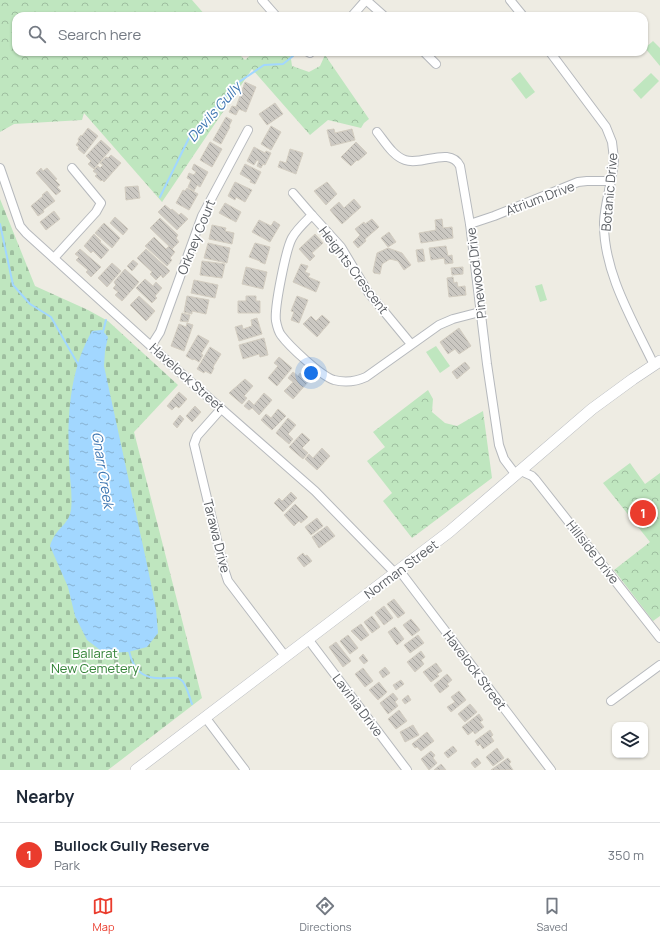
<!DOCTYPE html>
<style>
body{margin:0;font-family:Manrope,sans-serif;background:#f2f2f3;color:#1f2937}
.controls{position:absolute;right:12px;bottom:12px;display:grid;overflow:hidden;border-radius:8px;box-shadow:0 1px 3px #0004}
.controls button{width:36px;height:36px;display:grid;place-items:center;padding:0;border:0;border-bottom:1px solid #e0e1e3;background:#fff;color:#1f2937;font:20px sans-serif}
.you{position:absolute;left:311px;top:373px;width:14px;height:14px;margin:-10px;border:3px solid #fff;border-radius:50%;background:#1a73e8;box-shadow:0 0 0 6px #1a73e833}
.badge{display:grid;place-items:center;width:26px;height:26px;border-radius:50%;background:#ea3c2d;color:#fff;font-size:13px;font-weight:700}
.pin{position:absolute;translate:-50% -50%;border:2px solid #fff;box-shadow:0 1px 4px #0006}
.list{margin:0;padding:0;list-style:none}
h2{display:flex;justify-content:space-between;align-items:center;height:52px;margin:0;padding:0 16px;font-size:17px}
h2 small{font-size:13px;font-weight:400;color:#747a83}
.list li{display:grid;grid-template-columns:26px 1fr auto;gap:12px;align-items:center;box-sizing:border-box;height:64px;padding:0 16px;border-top:1px solid #e0e1e3}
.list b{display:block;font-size:15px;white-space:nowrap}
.list p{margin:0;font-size:13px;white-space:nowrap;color:#747a83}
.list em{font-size:13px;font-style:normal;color:#747a83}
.icon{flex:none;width:22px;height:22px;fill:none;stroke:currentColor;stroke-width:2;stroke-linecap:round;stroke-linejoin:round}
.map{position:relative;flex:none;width:660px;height:770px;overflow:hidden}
.search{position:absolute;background:#fff;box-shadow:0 1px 3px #0004;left:12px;right:12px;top:12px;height:44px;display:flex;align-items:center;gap:10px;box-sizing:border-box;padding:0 14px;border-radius:12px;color:#747a83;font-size:15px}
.sheet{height:116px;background:#fff}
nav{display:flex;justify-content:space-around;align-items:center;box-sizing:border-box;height:56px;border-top:1px solid #e0e1e3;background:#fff;font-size:11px;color:#747a83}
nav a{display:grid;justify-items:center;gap:2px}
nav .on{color:#ea3c2d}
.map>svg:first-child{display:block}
</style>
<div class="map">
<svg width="660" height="770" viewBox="0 0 660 770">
<defs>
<pattern id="forest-crowns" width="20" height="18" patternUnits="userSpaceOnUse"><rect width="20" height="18" fill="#bfe6bf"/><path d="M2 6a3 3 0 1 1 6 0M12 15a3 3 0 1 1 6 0" fill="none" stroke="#9ebe9f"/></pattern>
<pattern id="cemetery-stones" width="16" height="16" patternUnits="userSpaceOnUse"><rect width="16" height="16" fill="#bfe6bf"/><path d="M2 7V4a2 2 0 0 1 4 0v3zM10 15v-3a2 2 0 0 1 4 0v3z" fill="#9ebe9f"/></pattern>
<pattern id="water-ripples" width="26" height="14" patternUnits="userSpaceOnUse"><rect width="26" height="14" fill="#a2d7ff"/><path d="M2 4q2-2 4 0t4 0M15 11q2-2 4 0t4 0" fill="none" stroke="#87b2d2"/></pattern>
<pattern id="building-back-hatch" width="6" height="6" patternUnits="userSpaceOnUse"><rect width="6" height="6" fill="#cbc8c2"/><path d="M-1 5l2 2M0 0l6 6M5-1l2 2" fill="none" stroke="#a8a6a1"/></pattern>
</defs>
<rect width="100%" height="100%" fill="#eeece3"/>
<g fill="url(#forest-crowns)">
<path d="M 0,0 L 192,0 L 206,16 L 16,16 L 16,52 L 237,52 L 245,60 L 254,52 L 290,52 L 292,66 L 309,72 L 320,66 L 325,55 L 369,119 L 364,123 L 361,128 L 328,120 L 310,135 L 252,69 L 162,202 L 84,113 L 82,120 L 14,124 L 0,132 Z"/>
<path d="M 428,390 L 433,399 L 432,412 L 445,423 L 457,426 L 483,411 L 492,478 L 412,538 L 383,501 L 392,493 L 367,461 L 385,447 L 373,432 Z"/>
<path d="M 630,463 L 645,484 L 660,473 L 660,616 L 653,621 L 614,570 L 650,542 L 603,483 Z"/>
</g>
<path fill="url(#cemetery-stones)" d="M 0,199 L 35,286 L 88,310 L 108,321 L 178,385 L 134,432 L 202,698 L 108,770 L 0,770 Z"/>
<g fill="#bfe6bf">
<path d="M 653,41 L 660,48 L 660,66 L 645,48 Z"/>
<path d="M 520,72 L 535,92 L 526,99 L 511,79 Z"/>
<path d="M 651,73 L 659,81 L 641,99 L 633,90 Z"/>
<path d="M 542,284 L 547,300 L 540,302 L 535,286 Z"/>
<path d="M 436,346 L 450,366 L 440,373 L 426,352 Z"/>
</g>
<path fill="url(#water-ripples)" d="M 102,330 L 108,337 L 105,351 L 104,366 L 148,569 L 156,609 L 158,633 L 147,647 L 128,652 L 104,653 L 87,640 L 75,616 L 68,587 L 50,546 C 51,542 53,538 55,535 C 61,526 69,522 71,510 C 73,493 69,475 69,458 C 67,415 70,369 92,331 Z"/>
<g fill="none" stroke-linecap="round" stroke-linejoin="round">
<g stroke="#a2d7ff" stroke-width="2">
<path d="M 160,197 L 190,136 L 236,84 L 264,65 L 283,64 L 293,56"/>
<path d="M 0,224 L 13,285 L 30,304 L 51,317 L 79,366"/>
<path d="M 103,332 L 106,320"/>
<path d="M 129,651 C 134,673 145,680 168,678 C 171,678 177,677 180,679 C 187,683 189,697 192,704"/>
</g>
</g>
<g fill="url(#building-back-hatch)" stroke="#d3cdc1">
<path d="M 245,82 L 256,87 L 246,112 L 239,109 L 236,115 L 229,112 L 232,106 L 236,107 Z"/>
<path d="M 275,103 L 283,114 L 267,125 L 259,114 Z"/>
<path d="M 226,117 L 232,120 L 229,126 L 230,127 L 221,144 L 213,140 Z"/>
<path d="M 271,126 L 281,132 L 271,150 L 261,144 Z"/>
<path d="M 88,128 L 98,136 L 84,154 L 78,149 L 79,147 L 76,145 L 79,141 L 78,139 L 81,135 L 82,136 Z"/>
<path d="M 334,129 L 335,133 L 352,129 L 355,140 L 331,146 L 327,130 Z"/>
<path d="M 101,140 L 111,149 L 94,169 L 88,164 L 91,161 L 86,156 Z"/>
<path d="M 210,142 L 222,149 L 212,167 L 200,160 Z"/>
<path d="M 356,142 L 367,153 L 358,161 L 357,160 L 351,166 L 341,157 Z"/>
<path d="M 254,147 L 265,153 L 266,151 L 271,153 L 265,165 L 263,164 L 261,168 L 257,166 L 259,161 L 257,160 L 254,165 L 247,161 Z"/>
<path d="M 290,149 L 303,153 L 296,174 L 278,167 L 280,161 L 286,163 Z"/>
<path d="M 111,155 L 121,163 L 104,182 L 102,180 L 101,181 L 95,176 L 97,174 L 93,171 L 98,166 L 100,168 L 103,165 L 100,163 L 106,157 L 108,158 Z"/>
<path d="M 194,164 L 208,172 L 200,187 L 197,185 L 194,191 L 188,187 L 191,180 L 187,178 L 189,173 L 194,175 L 196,172 L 192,169 Z"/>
<path d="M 245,164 L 261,172 L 255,184 L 250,182 L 251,180 L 240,174 Z"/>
<path d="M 41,168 L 43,171 L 47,168 L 57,179 L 55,180 L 60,185 L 57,187 L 61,191 L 56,195 L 36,173 Z"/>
<path d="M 235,182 L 252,190 L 245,202 L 236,197 L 235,200 L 228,196 Z"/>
<path d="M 327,182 L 337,194 L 326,205 L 314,191 Z"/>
<path d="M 138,186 L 140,198 L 126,200 L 125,187 Z"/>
<path d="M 187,188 L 198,194 L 189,210 L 176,203 L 183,190 L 185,191 Z"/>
<path d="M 47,191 L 55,201 L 43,210 L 44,212 L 38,216 L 31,206 L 43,196 L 42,195 Z"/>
<path d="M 354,199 L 361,207 L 342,224 L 330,210 L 339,202 L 344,208 Z"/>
<path d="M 225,203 L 241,212 L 236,222 L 219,213 Z"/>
<path d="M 165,205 L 171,210 L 172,209 L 179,215 L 181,213 L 188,219 L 177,230 L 158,212 Z"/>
<path d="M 54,211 L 60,219 L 46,230 L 40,222 Z"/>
<path d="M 115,217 L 128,229 L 123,235 L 110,223 Z"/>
<path d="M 160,218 L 178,235 L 176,238 L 179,242 L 172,249 L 150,228 Z"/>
<path d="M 372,219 L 379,227 L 365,239 L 366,241 L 358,248 L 353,242 L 360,235 L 355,229 L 364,222 L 365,224 Z"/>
<path d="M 442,219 L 443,228 L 452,227 L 453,238 L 421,243 L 419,233 L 436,230 L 435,220 Z"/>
<path d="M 259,220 L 271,226 L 274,221 L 280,225 L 270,242 L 252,232 Z"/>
<path d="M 104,223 L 120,238 L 112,248 L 95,233 Z"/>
<path d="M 212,225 L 226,228 L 225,231 L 234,233 L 232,244 L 209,239 Z"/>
<path d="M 389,232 L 396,242 L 388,247 L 381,238 Z"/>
<path d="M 94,234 L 101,241 L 100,242 L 109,250 L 101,259 L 93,251 L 91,253 L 84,246 Z"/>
<path d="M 315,234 L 323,243 L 312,253 L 315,256 L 310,261 L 299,249 Z"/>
<path d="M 154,237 L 166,249 L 169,246 L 175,252 L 170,258 L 172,260 L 167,266 L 145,246 Z"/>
<path d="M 208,243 L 230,248 L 227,263 L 204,258 Z"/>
<path d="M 255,243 L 270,247 L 265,264 L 260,262 L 260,261 L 249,257 Z"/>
<path d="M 446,246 L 448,256 L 452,255 L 453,263 L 445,264 L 444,258 L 431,260 L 429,248 Z"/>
<path d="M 388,248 L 402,253 L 411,265 L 404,270 L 398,261 L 390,259 L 382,264 L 380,274 L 374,273 L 373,271 L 377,253 Z"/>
<path d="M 80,249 L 101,267 L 91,277 L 86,272 L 88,270 L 76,260 L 79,257 L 75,254 Z"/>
<path d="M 146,249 L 170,271 L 163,278 L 161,275 L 156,280 L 150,274 L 152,272 L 137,258 Z"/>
<path d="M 423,249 L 425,261 L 418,262 L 416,250 Z"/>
<path d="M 133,260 L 138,264 L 132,271 L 127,266 Z"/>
<path d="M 202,261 L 225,264 L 222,278 L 200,275 Z"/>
<path d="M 112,263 L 121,271 L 107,287 L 98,278 Z"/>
<path d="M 301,264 L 308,266 L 305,272 L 310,274 L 308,277 L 320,282 L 316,292 L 293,282 Z"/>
<path d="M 246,267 L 267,272 L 263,289 L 242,284 Z"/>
<path d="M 463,267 L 463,274 L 452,275 L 451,268 Z"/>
<path d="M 125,269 L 139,282 L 122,301 L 115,295 L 118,292 L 113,288 L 116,285 L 114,282 Z"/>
<path d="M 453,277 L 454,283 L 457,282 L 458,287 L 465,286 L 466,295 L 449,297 L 447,278 Z"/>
<path d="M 145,279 L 153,286 L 156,282 L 162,288 L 155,296 L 157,298 L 152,303 L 136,288 Z"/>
<path d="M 194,280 L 218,285 L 215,298 L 191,293 Z"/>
<path d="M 139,296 L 155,311 L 146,321 L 130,305 Z"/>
<path d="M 187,296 L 209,300 L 206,314 L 192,311 L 192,314 L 184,312 Z"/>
<path d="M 246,296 L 256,296 L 256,301 L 260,301 L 260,313 L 238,313 L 238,301 L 246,301 Z"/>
<path d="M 297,296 L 308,300 L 299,323 L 291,320 L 294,312 L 291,311 Z"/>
<path d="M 182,313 L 190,315 L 188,322 L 180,321 Z"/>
<path d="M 322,315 L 330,322 L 317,337 L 303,324 L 311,316 L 316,321 Z"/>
<path d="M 257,318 L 262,334 L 239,341 L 235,327 L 242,325 L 243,329 L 252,326 L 251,320 Z"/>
<path d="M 187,323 L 193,325 L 184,351 L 171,346 L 179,324 L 186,327 Z"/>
<path d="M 459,328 L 471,346 L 459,354 L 455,349 L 448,354 L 440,342 Z"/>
<path d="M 198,335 L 209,341 L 201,354 L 203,355 L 199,362 L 194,359 L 193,360 L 186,356 Z"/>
<path d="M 264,338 L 268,355 L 260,357 L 259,354 L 243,359 L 239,345 Z"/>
<path d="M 210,347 L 221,354 L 213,367 L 214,368 L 211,374 L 205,371 L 204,373 L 197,369 Z"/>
<path d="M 279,357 L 292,368 L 277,386 L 268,378 L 278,366 L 274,363 Z"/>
<path d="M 465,362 L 470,368 L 457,379 L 452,372 Z"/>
<path d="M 293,372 L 298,376 L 300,373 L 309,381 L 293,399 L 284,391 L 293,382 L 288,378 Z"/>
<path d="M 245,379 L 253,386 L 244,396 L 247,398 L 242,404 L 229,393 Z"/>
<path d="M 179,392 L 187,399 L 179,408 L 176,406 L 172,410 L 167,406 Z"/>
<path d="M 264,393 L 272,400 L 259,415 L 252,408 L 249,410 L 244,406 L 249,400 L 254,405 Z"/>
<path d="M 195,406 L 201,412 L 192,422 L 186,416 Z"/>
<path d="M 278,409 L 286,416 L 272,430 L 261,420 L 266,414 L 271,418 Z"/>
<path d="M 180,415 L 184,419 L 177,428 L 173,424 Z"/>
<path d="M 288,418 L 296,425 L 288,434 L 293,439 L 289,444 L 276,433 Z"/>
<path d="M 302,433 L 310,440 L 302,448 L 308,453 L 303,459 L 289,447 Z"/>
<path d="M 322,448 L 330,456 L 317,470 L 305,459 L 309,454 L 313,458 Z"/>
<path d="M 291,492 L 297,498 L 283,512 L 274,503 L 279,498 L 282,501 Z"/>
<path d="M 295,504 L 308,517 L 301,523 L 299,521 L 294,526 L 284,515 Z"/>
<path d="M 317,518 L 323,526 L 311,535 L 305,527 Z"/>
<path d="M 327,526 L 335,536 L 319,548 L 312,537 Z"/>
<path d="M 303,553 L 305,556 L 307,555 L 312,561 L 304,567 L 297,558 Z"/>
<path d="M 394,599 L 405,613 L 398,618 L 387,604 Z"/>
<path d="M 384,606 L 393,618 L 384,625 L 375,613 Z"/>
<path d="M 372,616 L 380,627 L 372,633 L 364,622 Z"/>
<path d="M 411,619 L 420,630 L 412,636 L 403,625 Z"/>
<path d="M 361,624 L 369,635 L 361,641 L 351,631 Z"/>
<path d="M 395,627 L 404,639 L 397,645 L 388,632 Z"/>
<path d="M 348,635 L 358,648 L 350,654 L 340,641 Z"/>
<path d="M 418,635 L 424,643 L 410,653 L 404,645 Z"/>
<path d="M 336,642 L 351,661 L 343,667 L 329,647 Z"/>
<path d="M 421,651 L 425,657 L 421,660 L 424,664 L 415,672 L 407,662 Z"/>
<path d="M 363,654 L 368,661 L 364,664 L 359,658 Z"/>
<path d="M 436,663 L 442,671 L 437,674 L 439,676 L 431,682 L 423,672 Z"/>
<path d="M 385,667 L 390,673 L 383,678 L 379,672 Z"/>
<path d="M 363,668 L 373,681 L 365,687 L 355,674 Z"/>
<path d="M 447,674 L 452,680 L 447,684 L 449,686 L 440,693 L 434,685 Z"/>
<path d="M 401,680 L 404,684 L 396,690 L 393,685 Z"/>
<path d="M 379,682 L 387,692 L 378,700 L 369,690 Z"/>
<path d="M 459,691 L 466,700 L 451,712 L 447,707 L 455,702 L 451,697 Z"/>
<path d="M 393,693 L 398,699 L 395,702 L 398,706 L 388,714 L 380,703 Z"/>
<path d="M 408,695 L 411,700 L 405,704 L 402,700 Z"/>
<path d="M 470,704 L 477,712 L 465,722 L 458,714 Z"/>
<path d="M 399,710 L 407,721 L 396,729 L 388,719 Z"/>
<path d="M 479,714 L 483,720 L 480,722 L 484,727 L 475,734 L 473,731 L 468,735 L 462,727 Z"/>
<path d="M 413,725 L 419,735 L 405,742 L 400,732 Z"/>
<path d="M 490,730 L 493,735 L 491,737 L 494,741 L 483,749 L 480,744 L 478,746 L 475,741 Z"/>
<path d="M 427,732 L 434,741 L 421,751 L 417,747 L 415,748 L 412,744 Z"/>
<path d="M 453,746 L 457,751 L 448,758 L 444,753 Z"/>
<path d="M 497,748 L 504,758 L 493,766 L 486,757 Z"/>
<path d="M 431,751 L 435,755 L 433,758 L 437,763 L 429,770 L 421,759 Z"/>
<path d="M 477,758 L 481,763 L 475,768 L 471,763 Z"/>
<path d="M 508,758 L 511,762 L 509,764 L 513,770 L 491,770 Z"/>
<path d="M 441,764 L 446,770 L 434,770 Z"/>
</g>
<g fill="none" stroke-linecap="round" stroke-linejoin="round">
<g stroke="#b6b9bd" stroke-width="10">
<g id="street">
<path d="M 262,0 L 276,16"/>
<path d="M 366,0 L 384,16"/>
<path d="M 510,0 L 523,16"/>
<path d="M 352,16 L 366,0"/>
<path d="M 308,52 L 310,53 L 311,52"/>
<path d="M 424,52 L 436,64"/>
<path d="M 550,52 L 606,127 L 612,142 L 614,159 C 613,180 605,201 604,222 C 603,272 633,321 654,365"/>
<path d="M 377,132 C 385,142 393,156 405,160 C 422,166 450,146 460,166 L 470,224 L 487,364 L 499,445 L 504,459 L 516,475"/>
<path d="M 0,168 L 20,226 L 26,233 L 184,376 L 315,491 L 395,573"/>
<path d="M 293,193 L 312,215"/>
<path d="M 470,224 L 494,216 L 578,182 L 587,181 L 611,181"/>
<path d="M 54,258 L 96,212 L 101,203 L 72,168"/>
<path d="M 411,344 L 368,292 L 341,247 L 312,215 C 305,222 297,229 292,238 C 286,249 274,308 276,321 C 277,326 278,331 281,335 C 289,346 321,376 334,380 C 346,383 355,382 366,377 L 439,325 L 453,319 L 480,312"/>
<path d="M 151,346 L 160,332 L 202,216 L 248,130"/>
<path d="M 221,409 L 197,436 L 194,444 L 224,569 L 228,581 L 285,656"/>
<path d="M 521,471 L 532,476 L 535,479 L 660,638"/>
<path d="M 399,570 L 551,770"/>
<path d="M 308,639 L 407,770"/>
<path d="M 611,701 L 660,665"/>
<path d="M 205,717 L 245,770"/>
</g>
</g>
<g stroke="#b7babf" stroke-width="12">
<path id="secondary" d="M 136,770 L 449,532 L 592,409 L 633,379 L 660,361"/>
</g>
<use href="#street" stroke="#fff" stroke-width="8"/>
<use href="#secondary" stroke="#fff" stroke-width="11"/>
</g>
<g text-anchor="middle" stroke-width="3.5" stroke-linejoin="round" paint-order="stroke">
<g font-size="13" fill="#5b5f64" stroke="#fff">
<text transform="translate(609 192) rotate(-85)" y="5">Botanic Drive</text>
<text transform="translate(540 198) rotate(-21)" y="5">Atrium Drive</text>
<text transform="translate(196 237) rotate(-68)" y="5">Orkney Court</text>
<text transform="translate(354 270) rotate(53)" y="5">Heights Crescent</text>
<text transform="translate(476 273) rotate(-97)" y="5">Pinewood Drive</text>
<text transform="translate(187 377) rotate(42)" y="5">Havelock Street</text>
<text transform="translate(217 536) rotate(76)" y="5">Tarawa Drive</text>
<text transform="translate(593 552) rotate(52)" y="5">Hillside Drive</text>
<text transform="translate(401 569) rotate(-37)" y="5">Norman Street</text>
<text transform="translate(475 670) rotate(53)" y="5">Havelock Street</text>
<text transform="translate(358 705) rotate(53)" y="5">Lavinia Drive</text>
</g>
<g font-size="13" fill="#338337" stroke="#fff">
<text x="95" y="658">Ballarat<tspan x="95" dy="15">New Cemetery</tspan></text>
</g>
<g font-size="14" font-style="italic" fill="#3f77b2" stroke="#fff">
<text transform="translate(214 112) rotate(-49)" y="5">Devils Gully</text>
<text transform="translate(103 470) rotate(81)" y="5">Gnarr Creek</text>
</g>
</g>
</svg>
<div class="controls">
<button><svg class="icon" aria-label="layers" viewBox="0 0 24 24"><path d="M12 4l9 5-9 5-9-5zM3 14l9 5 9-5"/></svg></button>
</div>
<div class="you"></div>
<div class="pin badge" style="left:643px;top:513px">1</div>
<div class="search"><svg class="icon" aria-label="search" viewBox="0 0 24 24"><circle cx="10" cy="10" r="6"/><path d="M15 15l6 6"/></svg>Search here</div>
</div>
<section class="sheet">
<h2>Nearby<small></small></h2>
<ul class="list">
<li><span class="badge">1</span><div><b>Bullock Gully Reserve</b><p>Park</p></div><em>350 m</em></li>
</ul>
</section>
<nav>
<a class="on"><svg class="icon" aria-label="map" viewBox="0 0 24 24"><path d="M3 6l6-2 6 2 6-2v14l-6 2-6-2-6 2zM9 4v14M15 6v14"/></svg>Map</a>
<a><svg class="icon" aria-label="directions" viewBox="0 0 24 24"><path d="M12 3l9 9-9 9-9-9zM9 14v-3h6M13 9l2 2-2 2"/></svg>Directions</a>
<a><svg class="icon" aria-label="saved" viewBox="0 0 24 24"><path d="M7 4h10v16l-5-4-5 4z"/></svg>Saved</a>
</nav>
